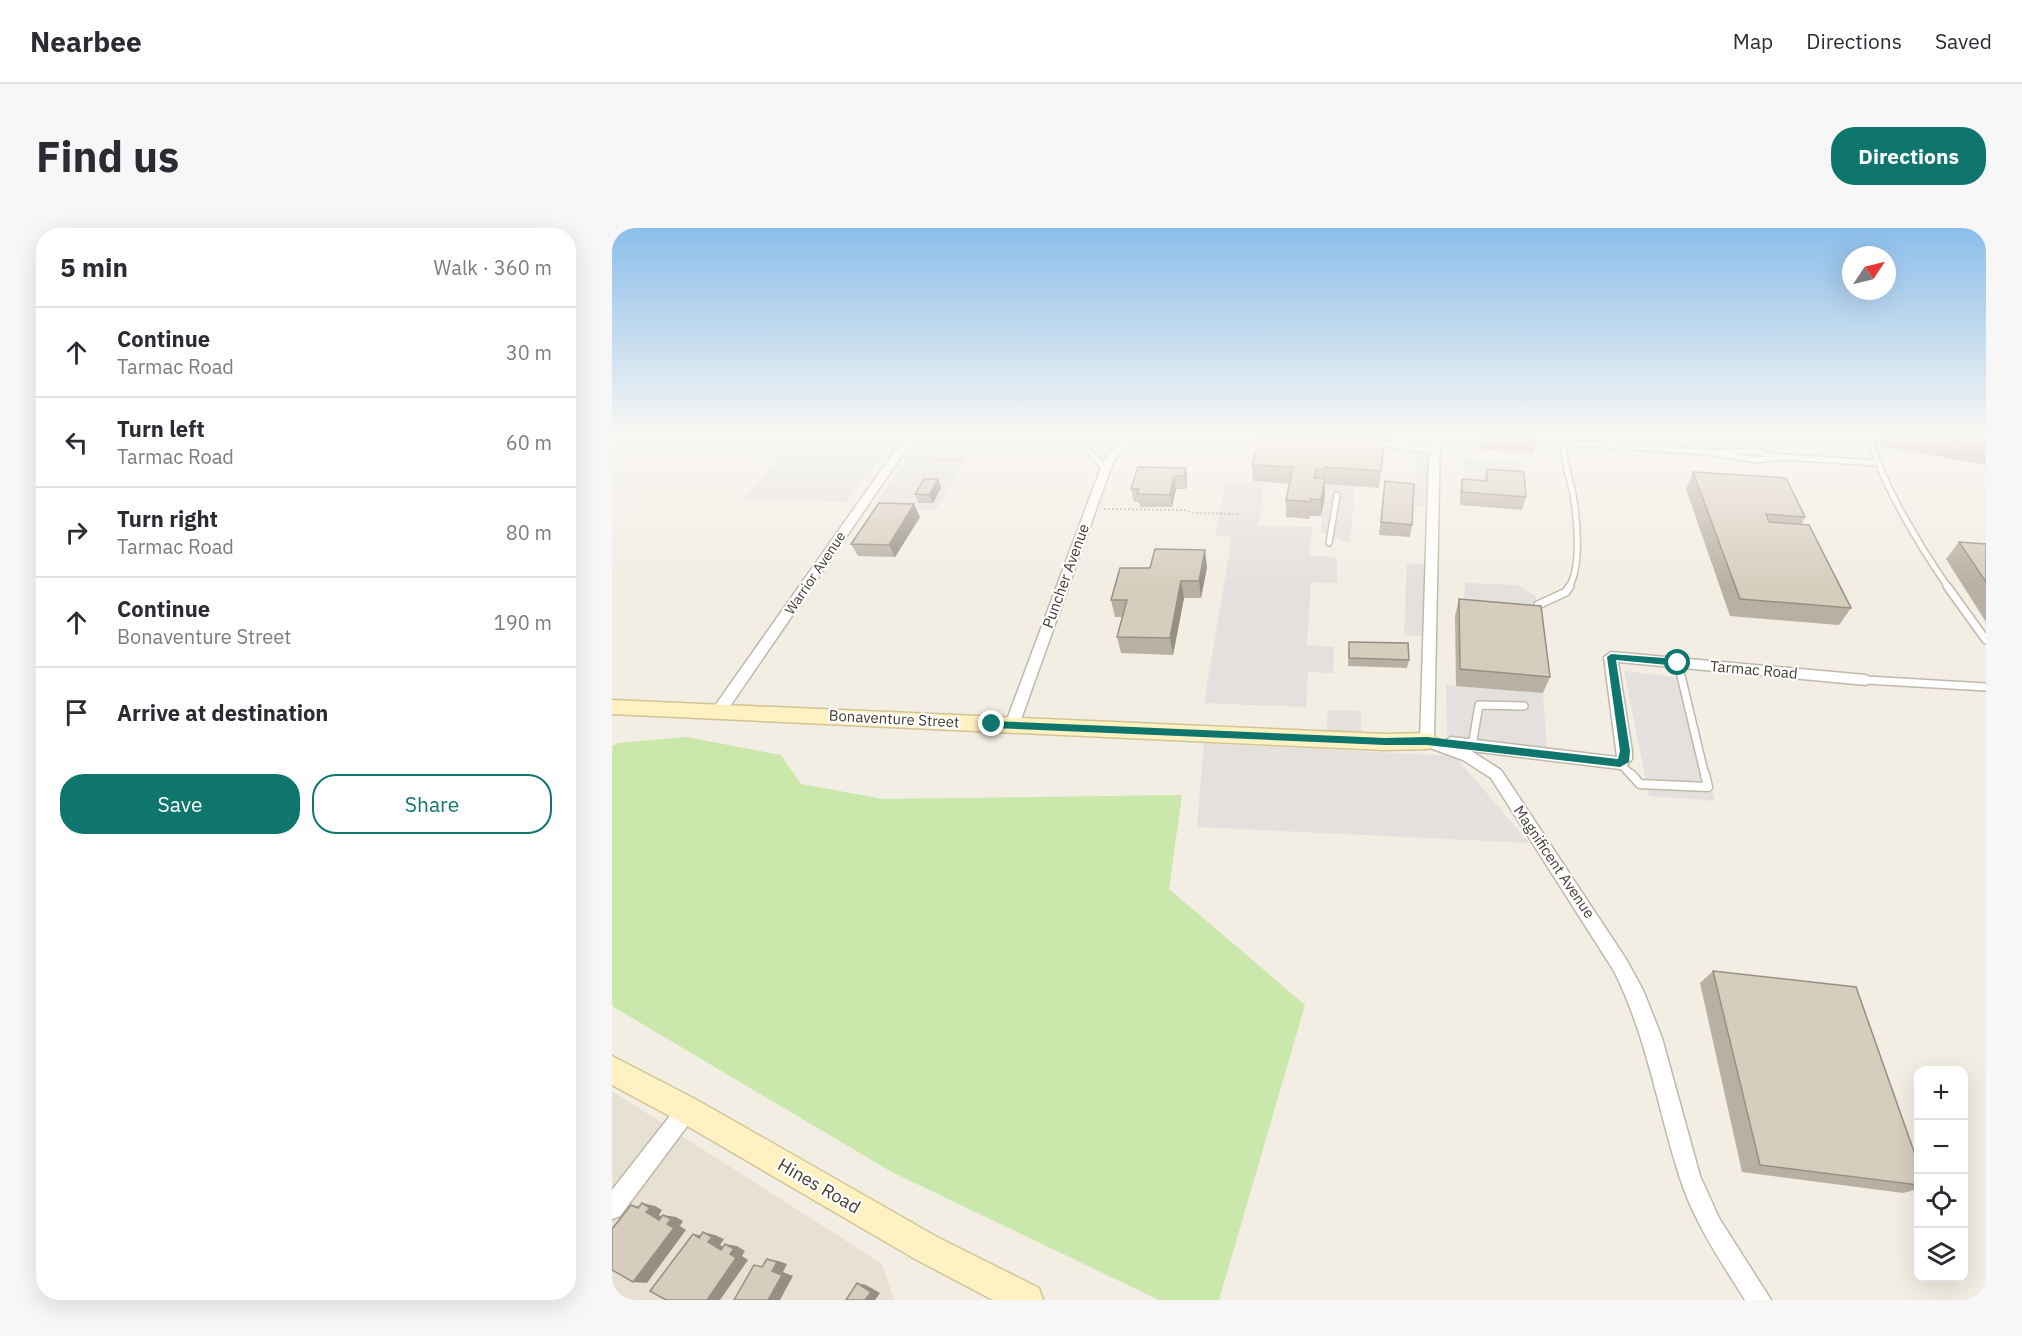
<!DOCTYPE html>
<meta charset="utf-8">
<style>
body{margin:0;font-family:"IBM Plex Sans",sans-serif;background:#f7f7f7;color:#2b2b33}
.controls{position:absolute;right:18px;bottom:18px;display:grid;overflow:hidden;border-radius:12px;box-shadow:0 6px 24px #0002}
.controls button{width:54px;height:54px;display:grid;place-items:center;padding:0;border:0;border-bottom:2px solid #e1e1e2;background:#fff;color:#2b2b33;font:30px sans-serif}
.compass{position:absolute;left:1230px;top:18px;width:54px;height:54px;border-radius:50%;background:#fff;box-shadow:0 6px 24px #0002;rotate:55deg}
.stop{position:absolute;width:18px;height:18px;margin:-14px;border:4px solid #0f766e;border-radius:50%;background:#fff}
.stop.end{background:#0f766e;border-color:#fff;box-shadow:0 2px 6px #0008}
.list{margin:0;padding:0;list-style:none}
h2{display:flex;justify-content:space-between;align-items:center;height:78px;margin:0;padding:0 24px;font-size:26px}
h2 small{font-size:20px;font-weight:400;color:#7c7c81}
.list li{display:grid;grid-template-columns:39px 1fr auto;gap:18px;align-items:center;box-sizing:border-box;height:90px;padding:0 24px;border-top:2px solid #e1e1e2}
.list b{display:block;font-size:22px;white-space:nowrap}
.list p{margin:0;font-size:20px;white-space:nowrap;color:#7c7c81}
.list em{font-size:20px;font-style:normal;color:#7c7c81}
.actions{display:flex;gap:12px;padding:18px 24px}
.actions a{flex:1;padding:14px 0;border:2px solid #0f766e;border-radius:24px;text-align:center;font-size:21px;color:#0f766e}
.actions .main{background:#0f766e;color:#fff}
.icon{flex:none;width:33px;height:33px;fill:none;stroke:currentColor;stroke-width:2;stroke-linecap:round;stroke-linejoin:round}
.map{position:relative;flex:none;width:1374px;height:1072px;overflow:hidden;border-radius:24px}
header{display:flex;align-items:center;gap:36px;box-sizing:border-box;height:84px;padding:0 30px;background:#fff;border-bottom:2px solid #e1e1e2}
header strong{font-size:28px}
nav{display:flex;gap:33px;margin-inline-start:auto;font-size:21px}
.intro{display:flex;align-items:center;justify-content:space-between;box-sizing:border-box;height:144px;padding:0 36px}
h1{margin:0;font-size:42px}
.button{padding:15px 27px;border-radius:24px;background:#0f766e;color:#fff;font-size:21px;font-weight:700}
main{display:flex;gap:36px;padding:0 36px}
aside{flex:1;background:#fff;border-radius:24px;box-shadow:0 6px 24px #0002}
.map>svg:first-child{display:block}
</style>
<header>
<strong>Nearbee</strong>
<nav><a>Map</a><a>Directions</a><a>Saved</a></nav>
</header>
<div class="intro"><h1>Find us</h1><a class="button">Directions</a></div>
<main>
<aside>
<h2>5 min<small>Walk · 360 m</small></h2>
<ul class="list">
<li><svg class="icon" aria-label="ahead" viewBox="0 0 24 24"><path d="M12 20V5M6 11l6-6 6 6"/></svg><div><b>Continue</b><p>Tarmac Road</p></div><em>30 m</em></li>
<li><svg class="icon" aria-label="left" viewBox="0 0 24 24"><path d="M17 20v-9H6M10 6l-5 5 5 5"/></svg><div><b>Turn left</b><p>Tarmac Road</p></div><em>60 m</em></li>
<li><svg class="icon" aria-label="right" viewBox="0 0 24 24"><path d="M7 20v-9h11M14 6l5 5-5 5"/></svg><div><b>Turn right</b><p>Tarmac Road</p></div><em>80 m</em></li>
<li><svg class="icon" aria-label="ahead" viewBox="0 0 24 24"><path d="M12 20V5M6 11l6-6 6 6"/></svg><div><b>Continue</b><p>Bonaventure Street</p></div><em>190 m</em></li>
<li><svg class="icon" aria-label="arrive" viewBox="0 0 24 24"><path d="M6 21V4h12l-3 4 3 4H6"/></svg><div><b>Arrive at destination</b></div></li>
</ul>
<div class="actions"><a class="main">Save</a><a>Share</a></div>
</aside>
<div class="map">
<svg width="1374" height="1072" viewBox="0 0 1374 1072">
<rect width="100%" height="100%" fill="#f2eee4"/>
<path fill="#e6e1d2" d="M 0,863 L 270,1036 L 282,1072 L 0,1072 Z"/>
<path fill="#cae7ac" d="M 74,509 L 169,527 L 189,556 L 271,571 L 570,567 L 557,661 L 693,777 L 607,1072 L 547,1072 L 278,943 L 0,778 L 0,518 L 6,515 Z"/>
<g fill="#e3e0dd">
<path d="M 189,207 L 285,207 L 234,274 L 131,271 Z"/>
<path d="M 312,207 L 367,209 L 324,282 L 260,281 Z"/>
<path d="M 941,207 L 1135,207 L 1141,219 L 1093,219 L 941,210 Z"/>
<path d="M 805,228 L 824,229 L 821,279 L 802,277 Z"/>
<path d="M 851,230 L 910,234 L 914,257 L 866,253 L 849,261 L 852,244 Z"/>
<path d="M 613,254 L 652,255 L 646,298 L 700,299 L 698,328 L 725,329 L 725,355 L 699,354 L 695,417 L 722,419 L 721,445 L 696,444 L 694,479 L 592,475 L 620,309 L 603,308 Z"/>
<path d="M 712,256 L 743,258 L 738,315 L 709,304 Z"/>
<path d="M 795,335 L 819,337 L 816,409 L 792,407 Z"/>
<path d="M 853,355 L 906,357 L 923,368 L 926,377 L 852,373 Z"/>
<path d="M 1012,443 L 1072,450 L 1103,573 L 1037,568 Z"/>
<path d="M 834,457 L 931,465 L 935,521 L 835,508 Z"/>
<path d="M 716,482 L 749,483 L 749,513 L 714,511 Z"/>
<path d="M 592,515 L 843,528 L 917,615 L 585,599 Z"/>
</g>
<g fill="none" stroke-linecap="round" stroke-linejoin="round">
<g stroke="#c0b9aa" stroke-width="8">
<g id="lane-far2">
<path d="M 487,207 L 474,219 L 493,241"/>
<path d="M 1258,207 C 1265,249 1311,323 1336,359"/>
<path d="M 1101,224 L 1143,223 L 1163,228"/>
<path d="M 717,315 L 725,267"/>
<path d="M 957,359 C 970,338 965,291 961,266 C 958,251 952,236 952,220 L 963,216 L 975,216 L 1096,224 L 1145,232 L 1170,229 L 1267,235"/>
</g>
</g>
<g stroke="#c0b9aa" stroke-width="10">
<g id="lane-far1">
<path d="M 1335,358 L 1374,412"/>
<path d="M 926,377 L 954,364 L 958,358"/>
<path d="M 1066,435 L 1093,548"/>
<path d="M 1254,452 L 1374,459"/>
<path d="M 860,518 L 867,477 L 912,478"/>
<path d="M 1008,535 L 1020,548"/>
</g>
</g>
<g stroke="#c0b9aa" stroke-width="11">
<path id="lane" d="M 1019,546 L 1028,556 L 1096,559 L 1093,546"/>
</g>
<g stroke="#c0b9aa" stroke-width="3">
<g id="street">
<path d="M 294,207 L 304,207 L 112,487 L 102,487 L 100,483 L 102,479 Z"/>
<path d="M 514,207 L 525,207 L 514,217 L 501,234 L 407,497 L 405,501 L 395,501 L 393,497 L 491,234 L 506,213 Z"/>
<path d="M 712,207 L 736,207 L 818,219 L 818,207 L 828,207 L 822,510 L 832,513 L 839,509 L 1005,529 L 992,429 L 999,424 L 1254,447 L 1261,452 L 1254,457 L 1006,434 L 1020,523 L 1020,531 L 1013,539 L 1008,541 L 859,523 L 889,542 L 1014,731 L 1031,762 L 1050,810 L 1088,948 L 1107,990 L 1159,1072 L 1133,1072 C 1108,1032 1081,993 1067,947 C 1045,878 1035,809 1002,743 L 879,550 L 851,532 L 810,517 L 808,513 L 817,225 L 717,210 Z"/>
<path d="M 75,872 L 82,875 L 85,882 L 82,889 L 8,988 L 0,991 L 0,962 L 68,875 Z"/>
</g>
</g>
<g stroke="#d2c494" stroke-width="3">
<g id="secondary">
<path d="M 0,472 L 773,506 L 815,505 L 822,507 L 825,513 L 822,519 L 815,521 L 773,522 L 0,486 Z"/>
<path d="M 0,828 L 85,872 L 325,1009 L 427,1060 L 431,1072 L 381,1072 L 303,1031 L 65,892 L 0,857 Z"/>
</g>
</g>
<g stroke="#bfb398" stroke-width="2" stroke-dasharray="2 2" stroke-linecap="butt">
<path d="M 311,233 L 348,232 L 388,207"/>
<path d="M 492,281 L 572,282 L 583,285 L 628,286"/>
</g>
<use href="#lane-far2" stroke="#fff" stroke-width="5"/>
<use href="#lane-far1" stroke="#fff" stroke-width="7"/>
<use href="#lane" stroke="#fff" stroke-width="8"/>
<use href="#street" fill="#fff" fill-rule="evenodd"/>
<use href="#secondary" fill="#fef2c2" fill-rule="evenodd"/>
</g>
<g fill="#b9b0a3">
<path d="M 773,207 L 767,260 L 713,256 L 713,267 L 709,288 L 698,288 L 697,291 L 674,289 L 674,272 L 678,256 L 641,253 L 640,237 Z"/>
<path d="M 868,207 L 923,207 L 924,213 L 921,225 L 868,221 Z"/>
<path d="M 1267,207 L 1374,207 L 1374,237 L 1269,218 Z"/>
<path d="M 574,240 L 575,252 L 574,261 L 564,261 L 560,279 L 528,279 L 527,274 L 522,274 L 519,261 Z"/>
<path d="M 875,241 L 914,269 L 910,282 L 848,277 L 848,264 L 850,251 L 872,253 Z"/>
<path d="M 1081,244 L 1193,289 L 1189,297 L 1239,380 L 1227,397 L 1118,388 L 1074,261 Z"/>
<path d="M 326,251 L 329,260 L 321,275 L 307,275 L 303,266 Z"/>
<path d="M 773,253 L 800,297 L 798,309 L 767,307 Z"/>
<path d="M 308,289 L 283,329 L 246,328 L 239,316 Z"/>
<path d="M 1347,314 L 1374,316 L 1374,394 L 1334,331 Z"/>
<path d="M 595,339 L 589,370 L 572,370 L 561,427 L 509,425 L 505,409 L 510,389 L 503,389 L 499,372 L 538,340 Z"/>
<path d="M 847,371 L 938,449 L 931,465 L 844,458 L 843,388 Z"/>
<path d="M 737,414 L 797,432 L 795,440 L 736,438 Z"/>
<path d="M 1101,743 L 1306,935 L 1306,961 L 1291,965 L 1130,944 L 1088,755 Z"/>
</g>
<g fill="#969084">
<path d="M 713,239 L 713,267 L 709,288 L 709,272 L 712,259 Z"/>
<path d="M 574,240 L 575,252 L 574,261 L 572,248 Z"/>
<path d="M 562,248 L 564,261 L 560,279 L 558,267 Z"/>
<path d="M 326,251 L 329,260 L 321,275 L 317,267 Z"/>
<path d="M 302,276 L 308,289 L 283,329 L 277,317 Z"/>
<path d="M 593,322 L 595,339 L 589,370 L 587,353 Z"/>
<path d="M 569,353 L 572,370 L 561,427 L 558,410 Z"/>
<path d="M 30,975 L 43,978 L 50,982 L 47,987 L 57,993 L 51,987 L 64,989 L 71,993 L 68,998 L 74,1002 L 35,1055 L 21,1054 L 47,992 L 19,977 L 33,980 Z"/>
<path d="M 91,1004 L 103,1007 L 112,1011 L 108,1017 L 120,1023 L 113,1016 L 125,1018 L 133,1023 L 130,1028 L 136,1032 L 108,1072 L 95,1072 L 109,1022 L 81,1006 L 93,1008 Z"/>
<path d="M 155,1031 L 166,1033 L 175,1036 L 171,1044 L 181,1048 L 168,1072 L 156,1072 L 150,1039 L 142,1037 L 154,1039 Z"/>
<path d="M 245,1055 L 254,1057 L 268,1065 L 263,1072 L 253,1072 Z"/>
</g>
<g fill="#d7cdbd" stroke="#969084" stroke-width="1.5">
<path d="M 649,207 L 773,207 L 769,243 L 713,239 L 712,242 L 704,241 L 702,250 L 713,251 L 709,272 L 698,271 L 698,274 L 674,272 L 681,239 L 640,237 Z"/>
<path d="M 871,207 L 923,207 L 924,213 L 871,209 Z"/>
<path d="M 1309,207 L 1374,207 L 1374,218 Z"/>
<path d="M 526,239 L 574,240 L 572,248 L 562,248 L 558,267 L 525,266 L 527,261 L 519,261 Z"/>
<path d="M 875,241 L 912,244 L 914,269 L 850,264 L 850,251 L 875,253 Z"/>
<path d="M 1081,244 L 1174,250 L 1193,289 L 1154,286 L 1157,294 L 1197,297 L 1239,380 L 1128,371 Z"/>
<path d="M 312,251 L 326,251 L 317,267 L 303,266 Z"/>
<path d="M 773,253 L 802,256 L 800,297 L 769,294 Z"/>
<path d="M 267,275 L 302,276 L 277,317 L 239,316 Z"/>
<path d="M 1347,314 L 1374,316 L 1374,354 Z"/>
<path d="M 543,321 L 593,322 L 587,353 L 569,353 L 558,410 L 505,409 L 515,372 L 499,372 L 508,340 L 538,340 Z"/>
<path d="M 847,371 L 929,378 L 938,449 L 848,441 Z"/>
<path d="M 737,414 L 796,415 L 797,432 L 737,430 Z"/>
<path d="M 1101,743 L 1244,759 L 1306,935 L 1306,957 L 1148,937 Z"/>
<path d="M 30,975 L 38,980 L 34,984 L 47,992 L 51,987 L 59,991 L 55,996 L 62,1000 L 21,1054 L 0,1042 L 0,1001 L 19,977 L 26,980 Z"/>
<path d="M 91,1004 L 100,1009 L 96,1014 L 109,1022 L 113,1016 L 122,1021 L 118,1026 L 124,1030 L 95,1072 L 54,1072 L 38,1063 L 81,1006 L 87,1010 Z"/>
<path d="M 155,1031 L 165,1034 L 160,1043 L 170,1047 L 156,1072 L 122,1072 L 142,1037 L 150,1039 Z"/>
<path d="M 245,1055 L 259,1064 L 253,1072 L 234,1072 Z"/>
</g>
<linearGradient id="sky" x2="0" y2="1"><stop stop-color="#8bbeeb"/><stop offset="0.58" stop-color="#f9f7f3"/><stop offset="1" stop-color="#f9f7f3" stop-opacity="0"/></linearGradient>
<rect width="1374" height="357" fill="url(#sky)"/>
<path fill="#0f766e" d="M 999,426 L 1066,431 L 1070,435 L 1066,438 L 1004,432 L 1018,523 L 1017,534 L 1008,539 L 815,517 L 773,517 L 380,500 L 375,496 L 380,493 L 773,510 L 815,509 L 1006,531 L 1008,523 L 995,429 Z"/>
<g text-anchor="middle" stroke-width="4.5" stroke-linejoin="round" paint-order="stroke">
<g font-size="14" fill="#443e34" stroke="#fff">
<text transform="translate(203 345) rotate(-56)" y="5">Warrior Avenue</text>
</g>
<g font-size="15" fill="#443e34" stroke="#fff">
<text transform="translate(454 348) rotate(-70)" y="5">Puncher Avenue</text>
<text transform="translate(1142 442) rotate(5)" y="5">Tarmac Road</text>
<text transform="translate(282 491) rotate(3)" y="5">Bonaventure Street</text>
<text transform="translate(942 634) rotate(56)" y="5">Magnificent Avenue</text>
</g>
<g font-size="18" fill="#443e34" stroke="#fff">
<text transform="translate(207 958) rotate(30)" y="6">Hines Road</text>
</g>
</g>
</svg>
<div class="controls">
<button>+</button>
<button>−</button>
<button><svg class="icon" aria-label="locate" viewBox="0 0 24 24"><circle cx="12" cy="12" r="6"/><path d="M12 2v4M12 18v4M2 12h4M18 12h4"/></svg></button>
<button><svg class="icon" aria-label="layers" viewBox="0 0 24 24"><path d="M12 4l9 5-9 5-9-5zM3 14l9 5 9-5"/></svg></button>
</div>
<svg class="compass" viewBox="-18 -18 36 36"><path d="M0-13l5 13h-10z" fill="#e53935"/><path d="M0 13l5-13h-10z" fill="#7c7c81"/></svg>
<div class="stop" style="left:1066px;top:435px"></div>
<div class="stop end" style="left:380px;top:496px"></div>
</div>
</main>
